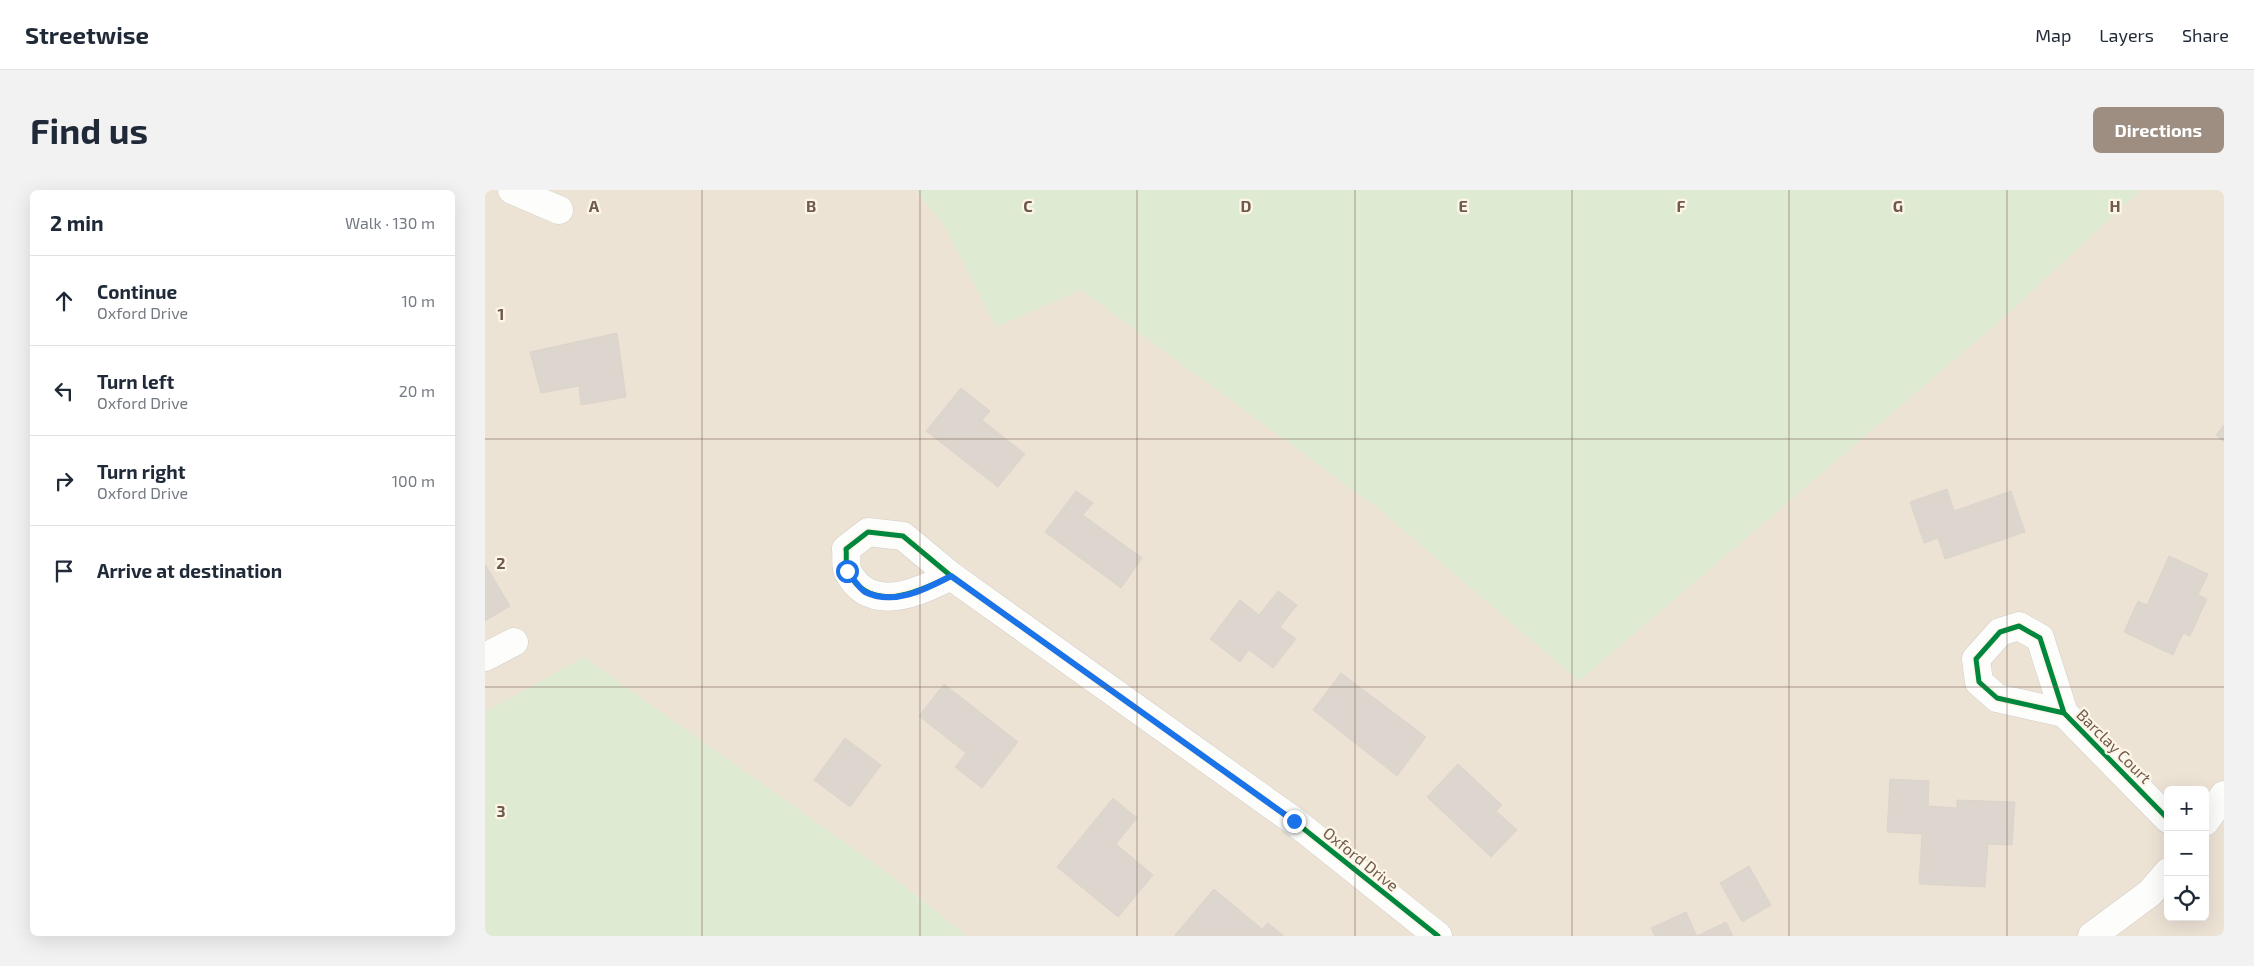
<!DOCTYPE html>
<meta charset="utf-8">
<style>
body{margin:0;font-family:"Exo 2",sans-serif;background:#f2f2f3;color:#1f2937}
.controls{position:absolute;right:15px;bottom:15px;display:grid;overflow:hidden;border-radius:8px;box-shadow:0 5px 20px #0002}
.controls button{width:45px;height:45px;display:grid;place-items:center;padding:0;border:0;border-bottom:1px solid #e0e1e3;background:#fff;color:#1f2937;font:25px sans-serif}
.stop{position:absolute;width:15px;height:15px;margin:-11px;border:4px solid #1a73e8;border-radius:50%;background:#fff}
.stop.end{background:#1a73e8;border-color:#fff;box-shadow:0 1px 5px #0008}
.list{margin:0;padding:0;list-style:none}
h2{display:flex;justify-content:space-between;align-items:center;height:65px;margin:0;padding:0 20px;font-size:21px}
h2 small{font-size:16px;font-weight:400;color:#747a83}
.list li{display:grid;grid-template-columns:32px 1fr auto;gap:15px;align-items:center;box-sizing:border-box;height:90px;padding:0 20px;border-top:1px solid #e0e1e3}
.list b{display:block;font-size:19px;white-space:nowrap}
.list p{margin:0;font-size:16px;white-space:nowrap;color:#747a83}
.list em{font-size:16px;font-style:normal;color:#747a83}
.icon{flex:none;width:28px;height:28px;fill:none;stroke:currentColor;stroke-width:2;stroke-linecap:round;stroke-linejoin:round}
.map{position:relative;flex:none;width:1739px;height:746px;overflow:hidden;border-radius:8px}
header{display:flex;align-items:center;gap:30px;box-sizing:border-box;height:70px;padding:0 25px;background:#fff;border-bottom:1px solid #e0e1e3}
header strong{font-size:24px}
nav{display:flex;gap:28px;margin-inline-start:auto;font-size:18px}
.intro{display:flex;align-items:center;justify-content:space-between;box-sizing:border-box;height:120px;padding:0 30px}
h1{margin:0;font-size:35px}
.button{padding:12px 22px;border-radius:8px;background:#9e8e82;color:#fff;font-size:18px;font-weight:700}
main{display:flex;gap:30px;padding:0 30px}
aside{flex:1;background:#fff;border-radius:8px;box-shadow:0 5px 20px #0002}
.map>svg:first-child{display:block}
</style>
<header>
<strong>Streetwise</strong>
<nav><a>Map</a><a>Layers</a><a>Share</a></nav>
</header>
<div class="intro"><h1>Find us</h1><a class="button">Directions</a></div>
<main>
<aside>
<h2>2 min<small>Walk · 130 m</small></h2>
<ul class="list">
<li><svg class="icon" aria-label="ahead" viewBox="0 0 24 24"><path d="M12 20V5M6 11l6-6 6 6"/></svg><div><b>Continue</b><p>Oxford Drive</p></div><em>10 m</em></li>
<li><svg class="icon" aria-label="left" viewBox="0 0 24 24"><path d="M17 20v-9H6M10 6l-5 5 5 5"/></svg><div><b>Turn left</b><p>Oxford Drive</p></div><em>20 m</em></li>
<li><svg class="icon" aria-label="right" viewBox="0 0 24 24"><path d="M7 20v-9h11M14 6l5 5-5 5"/></svg><div><b>Turn right</b><p>Oxford Drive</p></div><em>100 m</em></li>
<li><svg class="icon" aria-label="arrive" viewBox="0 0 24 24"><path d="M6 21V4h12l-3 4 3 4H6"/></svg><div><b>Arrive at destination</b></div></li>
</ul>
</aside>
<div class="map">
<svg width="1739" height="746" viewBox="0 0 1739 746">
<rect width="100%" height="100%" fill="#f4f0e8"/>
<path fill="#ede3d5" fill-rule="evenodd" d="M 0,0 L 430,0 L 459,35 L 511,137 L 596,100 L 895,320 L 1094,491 L 1518,128 L 1656,0 L 1739,0 L 1739,746 L 482,746 L 404,684 L 0,522 ZM 1683,600 L 1720,600 L 1720,727 L 1683,727 Z"/>
<g fill="#dfead3">
<path d="M 430,0 L 1656,0 L 1518,128 L 1094,491 L 895,320 L 596,100 L 511,137 L 459,35 Z"/>
<path d="M 99,467 L 404,684 L 482,746 L 0,746 L 0,522 Z"/>
</g>
<g fill="#ddd6ce" stroke="#dcd4cb">
<path d="M 132,143 L 141,207 L 96,215 L 94,196 L 56,203 L 45,162 Z"/>
<path d="M 476,198 L 505,221 L 497,230 L 540,264 L 513,297 L 441,241 Z"/>
<path d="M 1739,235 L 1739,252 L 1731,245 Z"/>
<path d="M 1462,299 L 1469,321 L 1526,301 L 1540,342 L 1460,369 L 1453,348 L 1439,353 L 1425,312 Z"/>
<path d="M 591,301 L 608,313 L 598,325 L 657,368 L 636,398 L 560,342 Z"/>
<path d="M 1684,366 L 1723,384 L 1713,405 L 1722,409 L 1705,446 L 1698,443 L 1688,465 L 1639,442 L 1653,411 L 1662,415 Z"/>
<path d="M 0,374 L 25,416 L 0,431 Z"/>
<path d="M 793,401 L 812,415 L 795,437 L 811,449 L 788,478 L 764,460 L 755,472 L 725,449 L 755,410 L 774,425 Z"/>
<path d="M 856,483 L 941,547 L 912,586 L 828,520 Z"/>
<path d="M 459,494 L 533,552 L 497,598 L 470,577 L 481,563 L 434,526 Z"/>
<path d="M 360,548 L 396,575 L 365,617 L 329,590 Z"/>
<path d="M 973,574 L 1017,615 L 1011,621 L 1032,640 L 1006,667 L 942,607 Z"/>
<path d="M 1405,589 L 1444,591 L 1443,616 L 1472,618 L 1472,610 L 1530,612 L 1527,655 L 1503,654 L 1500,697 L 1434,694 L 1437,644 L 1402,642 Z"/>
<path d="M 628,608 L 652,628 L 631,654 L 668,685 L 633,727 L 572,677 Z"/>
<path d="M 1264,676 L 1286,715 L 1257,732 L 1235,693 Z"/>
<path d="M 729,699 L 777,739 L 783,733 L 799,746 L 691,746 L 690,745 Z"/>
<path d="M 1201,722 L 1212,746 L 1241,732 L 1248,746 L 1170,746 L 1166,738 Z"/>
</g>
<g fill="none" stroke-linecap="round" stroke-linejoin="round">
<g stroke="#d3cdc6" stroke-width="29">
<g id="minor">
<path d="M 27,0 L 74,20"/>
<path d="M 466,386 C 434,402 386,425 363,382 C 360,377 362,366 361,359 L 383,342 L 418,346 L 466,386 L 809,631 L 953,746"/>
<path d="M 0,467 L 29,452"/>
<path d="M 1579,523 L 1512,508 L 1494,492 L 1491,469 L 1515,442 L 1534,436 L 1555,448 L 1579,523 L 1683,629"/>
<path d="M 1720,632 L 1739,605"/>
<path d="M 1607,746 L 1665,703 L 1683,682"/>
</g>
</g>
<use href="#minor" stroke="#fdfdfc" stroke-width="28"/>
<g stroke="#fdf6e8" stroke-width="8">
<g id="cycleway">
<path d="M 466,386 C 434,402 386,425 363,382 C 360,377 362,366 361,359 L 383,342 L 418,346 L 466,386 L 809,631 L 953,746"/>
<path d="M 1579,523 L 1512,508 L 1494,492 L 1491,469 L 1515,442 L 1534,436 L 1555,448 L 1579,523 L 1683,629"/>
</g>
</g>
<use href="#cycleway" stroke="#00873e" stroke-width="5"/>
</g>
<g fill="none" stroke-linecap="round" stroke-linejoin="round">
<path stroke="#1a73e8" stroke-width="6" d="M 362,381 C 367,387 374,398 380,402 C 409,416 441,399 466,386 L 809,631"/>
</g>
<path fill="none" stroke="#6f5a4b" stroke-width="1" stroke-opacity="0.55" d="M 217,0 L 217,746M 435,0 L 435,746M 652,0 L 652,746M 870,0 L 870,746M 1087,0 L 1087,746M 1304,0 L 1304,746M 1522,0 L 1522,746M 0,249 L 1739,249M 0,497 L 1739,497"/>
<g text-anchor="middle" stroke-width="4.5" stroke-linejoin="round" paint-order="stroke">
<g font-size="16" fill="#6f5a4b" stroke="#fdf6e8">
<text transform="translate(1629 556) rotate(45)" y="6">Barclay Court</text>
<text transform="translate(876 669) rotate(39)" y="6">Oxford Drive</text>
</g>
</g>
<g font-size="16" text-anchor="middle" font-weight="bold" fill="#6f5a4b" stroke="#fdf6e8" stroke-width="4.5" stroke-linejoin="round" paint-order="stroke">
<text x="109" y="22">A</text>
<text x="326" y="22">B</text>
<text x="543" y="22">C</text>
<text x="761" y="22">D</text>
<text x="978" y="22">E</text>
<text x="1196" y="22">F</text>
<text x="1413" y="22">G</text>
<text x="1630" y="22">H</text>
<text x="16" y="130">1</text>
<text x="16" y="379">2</text>
<text x="16" y="627">3</text>
</g>
</svg>
<div class="controls">
<button>+</button>
<button>−</button>
<button><svg class="icon" aria-label="locate" viewBox="0 0 24 24"><circle cx="12" cy="12" r="6"/><path d="M12 2v4M12 18v4M2 12h4M18 12h4"/></svg></button>
</div>
<div class="stop" style="left:362px;top:381px"></div>
<div class="stop end" style="left:809px;top:631px"></div>
</div>
</main>
